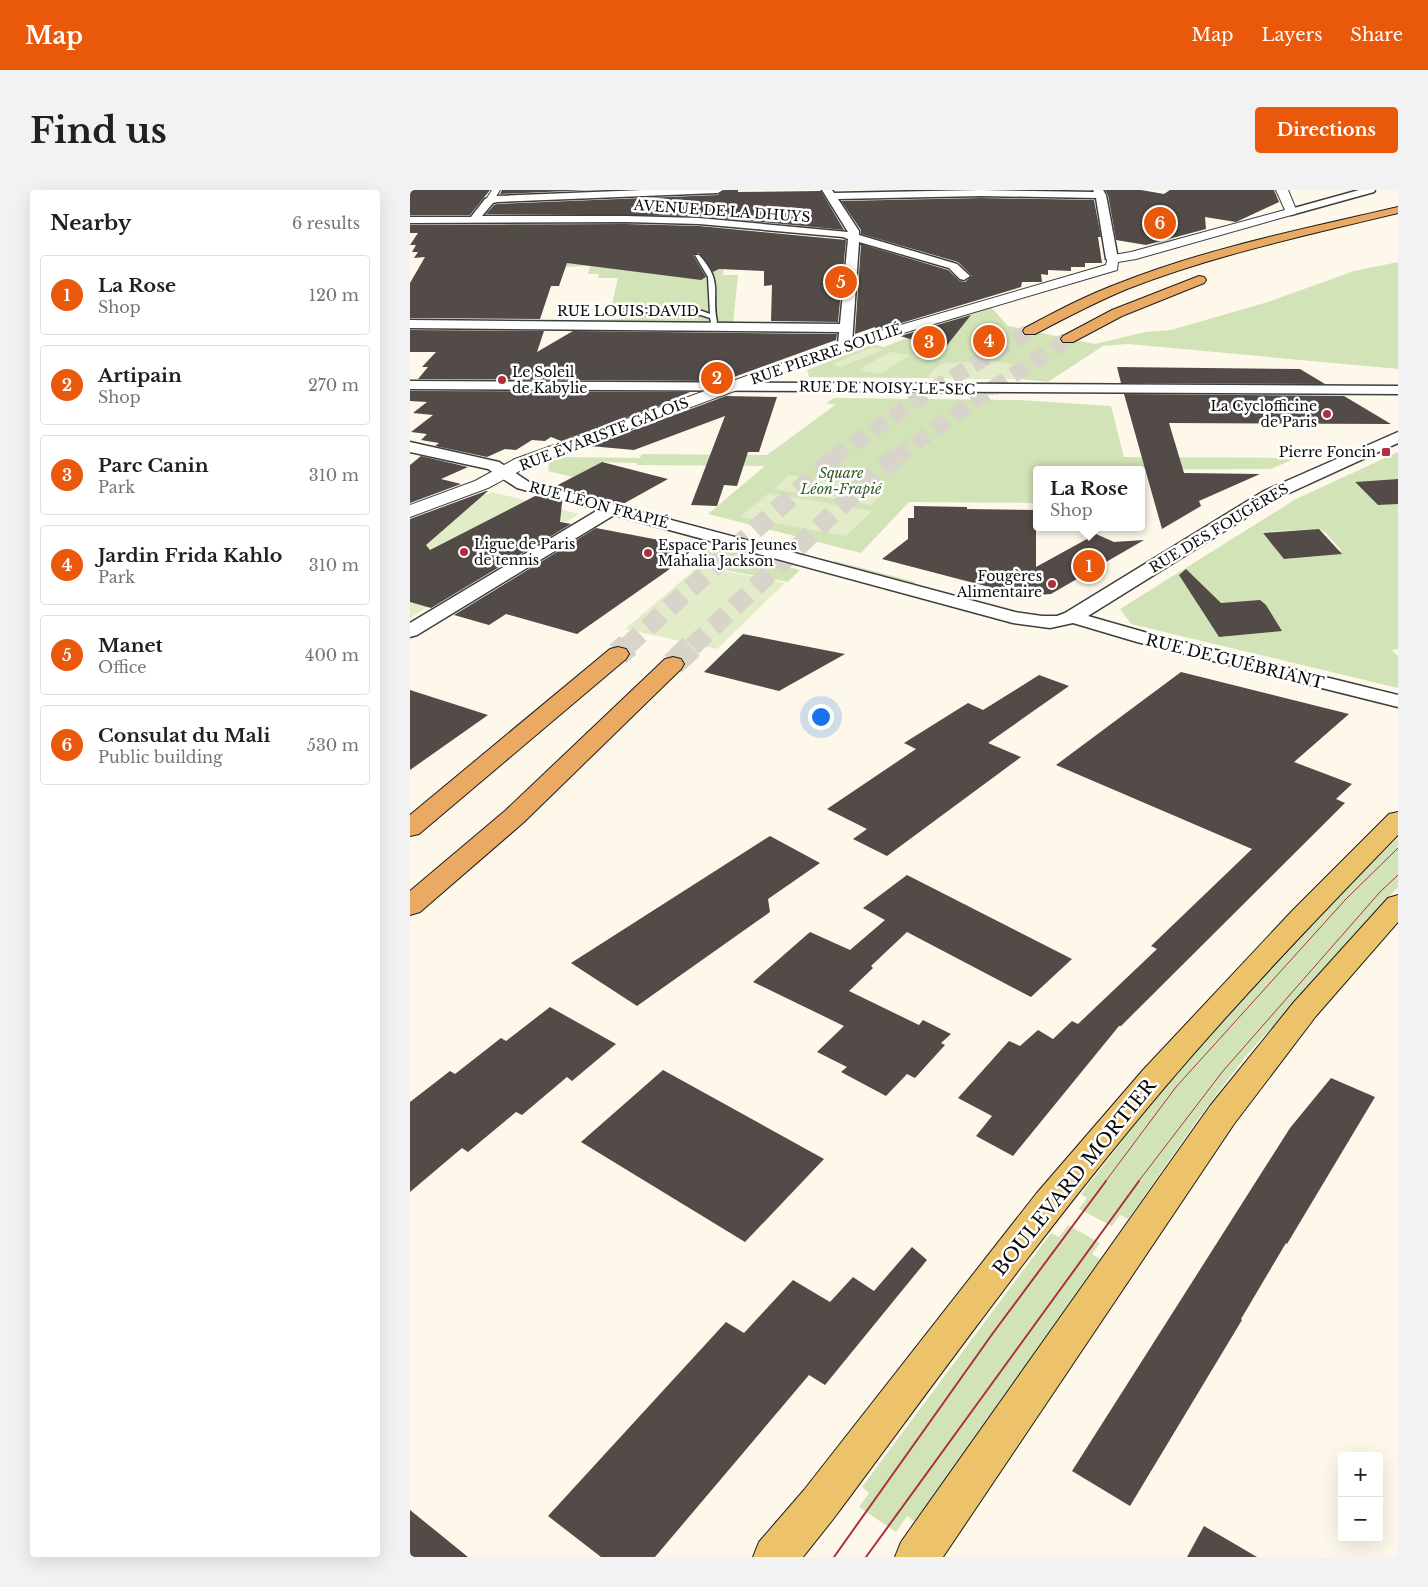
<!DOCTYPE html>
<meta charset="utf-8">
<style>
body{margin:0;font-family:"Libre Baskerville",serif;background:#f2f2f2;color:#202124}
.controls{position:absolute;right:15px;bottom:15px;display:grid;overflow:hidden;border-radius:5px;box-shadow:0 5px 20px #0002}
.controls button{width:45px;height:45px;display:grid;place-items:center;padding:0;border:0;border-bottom:1px solid #e0e0e0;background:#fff;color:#202124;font:25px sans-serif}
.you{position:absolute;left:410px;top:526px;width:18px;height:18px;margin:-12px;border:4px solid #fff;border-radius:50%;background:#1a73e8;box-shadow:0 0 0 8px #1a73e833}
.badge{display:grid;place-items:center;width:32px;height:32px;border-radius:50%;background:#ea580c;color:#fff;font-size:16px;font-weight:700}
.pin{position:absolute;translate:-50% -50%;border:2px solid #fff;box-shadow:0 1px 5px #0006}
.popup{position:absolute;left:623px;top:276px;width:112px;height:65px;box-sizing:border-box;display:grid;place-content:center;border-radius:5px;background:#fff;filter:drop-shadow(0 1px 4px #0005);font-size:16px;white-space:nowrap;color:#757577}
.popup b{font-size:19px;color:#202124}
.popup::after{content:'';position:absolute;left:50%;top:100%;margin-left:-10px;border:10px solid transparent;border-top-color:#fff}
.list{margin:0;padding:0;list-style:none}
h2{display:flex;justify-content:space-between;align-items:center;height:65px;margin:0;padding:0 20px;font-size:21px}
h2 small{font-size:16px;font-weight:400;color:#757577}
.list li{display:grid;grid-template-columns:32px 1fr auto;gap:15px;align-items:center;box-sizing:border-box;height:80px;margin:0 10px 10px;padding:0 10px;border:1px solid #e0e0e0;border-radius:5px}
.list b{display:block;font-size:19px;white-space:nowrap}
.list p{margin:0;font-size:16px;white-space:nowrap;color:#757577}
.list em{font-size:16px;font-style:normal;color:#757577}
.map{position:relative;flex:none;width:988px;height:1367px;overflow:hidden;border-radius:5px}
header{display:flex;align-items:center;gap:30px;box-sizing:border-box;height:70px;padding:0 25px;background:#ea580c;color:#fff}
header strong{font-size:24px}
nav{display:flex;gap:28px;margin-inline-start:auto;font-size:18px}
.intro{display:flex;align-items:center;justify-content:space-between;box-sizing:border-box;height:120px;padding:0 30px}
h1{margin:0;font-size:35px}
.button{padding:12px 22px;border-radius:5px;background:#ea580c;color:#fff;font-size:18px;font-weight:700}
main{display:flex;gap:30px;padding:0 30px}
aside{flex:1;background:#fff;border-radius:5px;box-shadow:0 5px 20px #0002}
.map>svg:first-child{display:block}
</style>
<header>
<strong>Map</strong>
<nav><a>Map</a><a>Layers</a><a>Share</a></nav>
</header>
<div class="intro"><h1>Find us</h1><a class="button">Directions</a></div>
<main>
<aside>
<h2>Nearby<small>6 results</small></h2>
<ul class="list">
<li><span class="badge">1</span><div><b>La Rose</b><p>Shop</p></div><em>120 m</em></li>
<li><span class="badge">2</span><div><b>Artipain</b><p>Shop</p></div><em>270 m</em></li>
<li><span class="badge">3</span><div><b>Parc Canin</b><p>Park</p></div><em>310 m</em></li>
<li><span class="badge">4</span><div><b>Jardin Frida Kahlo</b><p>Park</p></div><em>310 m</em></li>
<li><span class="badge">5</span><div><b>Manet</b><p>Office</p></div><em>400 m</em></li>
<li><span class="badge">6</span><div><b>Consulat du Mali</b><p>Public building</p></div><em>530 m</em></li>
</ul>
</aside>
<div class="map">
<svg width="988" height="1367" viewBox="0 0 988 1367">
<rect width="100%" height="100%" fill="#fdf8ea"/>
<g fill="#d2e4b7" fill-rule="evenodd">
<path d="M 96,33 L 252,42 L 255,35 L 282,36 L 281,43 L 316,60 L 313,85 L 328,85 L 323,134 L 141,133 L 140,131 L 211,129 L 213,118 L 201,118 L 208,88 L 188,88 L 189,84 L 178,84 L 180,76 L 111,78 L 78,75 Z"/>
<path d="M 988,72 L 988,179 L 718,154 L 693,156 L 638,192 L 610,189 L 399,187 L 397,180 L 464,154 L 473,157 L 522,139 L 513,136 L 581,117 L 598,136 L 685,154 L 735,142 L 761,140 L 858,112 L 944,81 Z"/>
<path d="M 486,201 L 584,202 L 585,205 L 486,204 Z"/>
<path d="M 424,208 L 609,210 L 701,216 L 714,267 L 886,268 L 861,279 L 626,280 L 626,313 L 499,312 L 451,363 L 298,324 L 355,276 L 227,275 L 227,273 L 192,272 L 163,287 L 138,281 L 139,272 L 152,267 L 230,268 L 232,264 L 357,265 L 425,215 L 416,213 Z"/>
<path d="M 988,262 L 988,289 L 944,292 L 968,315 L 988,313 L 988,459 L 982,460 L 988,466 L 988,498 L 721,434 L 710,419 L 886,309 ZM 909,339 L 915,342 L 931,360 L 929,361 L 931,364 L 875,369 L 867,361 L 869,350 L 859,351 L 852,342 ZM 811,413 L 856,416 L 872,441 L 809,447 L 788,415 Z"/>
<path d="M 303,356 L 390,380 L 378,392 L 283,374 Z"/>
<path d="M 425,371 L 506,392 L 504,394 L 422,373 Z"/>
<path d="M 988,648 L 988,697 L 835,867 L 788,929 L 718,1029 L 710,1025 L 702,1036 L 669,1019 L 677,1008 L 671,1004 L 761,888 L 951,684 Z"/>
<path d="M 658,1035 L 690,1053 L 682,1064 L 690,1069 L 505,1332 L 497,1326 L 486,1342 L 449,1317 L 459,1303 L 452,1297 L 641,1043 L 649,1047 Z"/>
</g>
<g fill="#e3ecc8">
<path d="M 463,157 L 473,160 L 431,177 L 422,174 Z"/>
<path d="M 480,162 L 500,165 L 470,184 L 449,180 Z"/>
<path d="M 575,171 C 588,171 604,171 612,183 L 611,189 L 518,188 C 525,167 556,173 573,173 Z"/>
<path d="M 379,285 L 475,301 L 461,315 L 364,299 Z"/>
<path d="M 82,302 L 169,324 L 0,428 L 0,333 Z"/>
<path d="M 359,303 L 462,321 L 436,346 L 330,327 Z"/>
<path d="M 289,376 L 375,393 L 307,459 L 215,439 Z"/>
</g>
<g fill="#524b48">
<path d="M 0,0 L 80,0 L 60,25 L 0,25 Z"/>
<path d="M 92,0 L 179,0 L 90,4 Z"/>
<path d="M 315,0 L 328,0 L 328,2 L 411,1 L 434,40 L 289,26 L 76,24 L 84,15 L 87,14 L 308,5 Z"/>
<path d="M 695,0 L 731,0 L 754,4 L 760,0 L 864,0 L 869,12 L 826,32 L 795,27 L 796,39 L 736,55 L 706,50 L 698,5 Z"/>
<path d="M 571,8 L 684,10 L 691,47 L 688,47 L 692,73 L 675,73 L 675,77 L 661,77 L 661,81 L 638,80 L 638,85 L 631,84 L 632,92 L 612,92 L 611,97 L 468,140 L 465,139 L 465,137 L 445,144 L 451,54 L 538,80 L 550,91 L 555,92 L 562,86 L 548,72 L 451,44 L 451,40 L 431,11 Z"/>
<path d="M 216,34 L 289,36 L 436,50 L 428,132 L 361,131 L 362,95 L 354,96 L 354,81 L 309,79 L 303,82 L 289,63 L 283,65 L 296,87 L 291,90 L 157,73 L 149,96 L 141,96 L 130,129 L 0,128 L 0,93 L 15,67 L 4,68 L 8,62 L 2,62 L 6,55 L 0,55 L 8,43 L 0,43 L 0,35 Z"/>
<path d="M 561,125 L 534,159 L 490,146 Z"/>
<path d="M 0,140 L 134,141 L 127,162 L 163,141 L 427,144 L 426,150 L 313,191 L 8,189 L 18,177 L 12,177 L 26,162 L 0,162 Z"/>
<path d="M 707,177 L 890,179 L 915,194 L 711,193 Z"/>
<path d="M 0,201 L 280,202 L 271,206 L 277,206 L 151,251 L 141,247 L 135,251 L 122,250 L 106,260 L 95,259 L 77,267 L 25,256 L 29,253 L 11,250 L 17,244 L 1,242 L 23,225 L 3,223 L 17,212 L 0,211 Z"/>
<path d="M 714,204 L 934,206 L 981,234 L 759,233 L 774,283 L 850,284 L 789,311 L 791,316 L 752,339 Z"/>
<path d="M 316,206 L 367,207 L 349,262 L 338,262 L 327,296 L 314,295 L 307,316 L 281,315 L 315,226 L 224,260 L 180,256 Z"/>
<path d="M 11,266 L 58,277 L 31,289 L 51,294 L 0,313 L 0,275 Z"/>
<path d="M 192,272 L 258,289 L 213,314 L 144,297 Z"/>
<path d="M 988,289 L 988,314 L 968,315 L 945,292 Z"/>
<path d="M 76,301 L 78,301 L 16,355 L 20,360 L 127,305 L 156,313 L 152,313 L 150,332 L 161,334 L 21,418 L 0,412 L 0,329 Z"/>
<path d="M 504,316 L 557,317 L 557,319 L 626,320 L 626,377 L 686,344 L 704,352 L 734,350 L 641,404 L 614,406 L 472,369 L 498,349 L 498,328 L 504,328 Z"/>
<path d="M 186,338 L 286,357 L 257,381 L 167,444 L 96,424 L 79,435 L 44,425 Z"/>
<path d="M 909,339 L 932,364 L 874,369 L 853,343 Z"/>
<path d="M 776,379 L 811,413 L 850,410 L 856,415 L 872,441 L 809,447 L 769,385 Z"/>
<path d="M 333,444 L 435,464 L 369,501 L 294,482 Z"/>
<path d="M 771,482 L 939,524 L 884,572 L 942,594 L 926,609 L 935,613 L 711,836 L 709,836 L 603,966 L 566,946 L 582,926 L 548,908 L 599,851 L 610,856 L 628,840 L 643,849 L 662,831 L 668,834 L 747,759 L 741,756 L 842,659 L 646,575 Z"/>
<path d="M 629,485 L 659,496 L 578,553 L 611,567 L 477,666 L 443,649 L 457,639 L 417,619 L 506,559 L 494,553 L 558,513 L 573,520 Z"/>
<path d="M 0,500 L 78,525 L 0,580 Z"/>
<path d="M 360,646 L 410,673 L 358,709 L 360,722 L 227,816 L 161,773 Z"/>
<path d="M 497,685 L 662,769 L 621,807 L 497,742 L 461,776 L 463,778 L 439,801 L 509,835 L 513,830 L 541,844 L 531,853 L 535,855 L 505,888 L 497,884 L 476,906 L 431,882 L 437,877 L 407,862 L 434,836 L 343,792 L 400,742 L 440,760 L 475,730 L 453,718 Z"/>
<path d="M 140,817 L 206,854 L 162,891 L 157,887 L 112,925 L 106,922 L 58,962 L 52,958 L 0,1002 L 0,912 L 40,881 L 45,884 L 91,848 L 96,851 Z"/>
<path d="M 253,880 L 414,969 L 335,1052 L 171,952 Z"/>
<path d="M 921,888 L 965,907 L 877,1054 L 876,1053 L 831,1129 L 832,1130 L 720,1316 L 662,1281 L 880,938 Z"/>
<path d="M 502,1057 L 517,1070 L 415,1195 L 399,1185 L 245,1367 L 191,1367 L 138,1326 L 316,1132 L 334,1143 L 383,1090 L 420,1112 L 443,1087 L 464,1101 Z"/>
<path d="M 0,1320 L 58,1367 L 0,1367 Z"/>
<path d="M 794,1336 L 847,1367 L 777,1367 Z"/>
</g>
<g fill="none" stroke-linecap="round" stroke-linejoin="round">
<g stroke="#d9d4c9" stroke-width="16" stroke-dasharray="16 8" stroke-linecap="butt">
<path d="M 423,268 L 518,202 L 620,141"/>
<path d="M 485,268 L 562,212 L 658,149"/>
</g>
<g stroke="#d9d4c9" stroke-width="19" stroke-dasharray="19 10" stroke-linecap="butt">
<path d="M 216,457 L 425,267"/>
<path d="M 282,457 L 467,282 L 487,267"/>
</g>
<g stroke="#d9d4c9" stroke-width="25" stroke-dasharray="25 12" stroke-linecap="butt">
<path d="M 208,464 L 218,455"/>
<path d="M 263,474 L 283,455"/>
</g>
<g stroke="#3e3e3e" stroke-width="3">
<path id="service" d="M 285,65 L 289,65 C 314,92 301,102 307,132 L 302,138 L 297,137 L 301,132 L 300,128 L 291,125 L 213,121 L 212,120 L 215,118 L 292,121 L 300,124 L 298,87 Z"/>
</g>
<g stroke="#3e3e3e" stroke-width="2">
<path id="pedestrian" d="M 82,0 L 90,0 L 82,13 L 76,13 L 75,11 Z"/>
</g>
<g stroke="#3e3e3e" stroke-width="3">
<g id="minor">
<path d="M 233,0 L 313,0 L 308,3 L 87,12 L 83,13 L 72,26 L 216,26 L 289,28 L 438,42 L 412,0 L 422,0 L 424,3 L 570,0 L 684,2 L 683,0 L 693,0 L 696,5 L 708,69 L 702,72 L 696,69 L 686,8 L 571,6 L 428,9 L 449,41 L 449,45 L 547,74 L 560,86 L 554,90 L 550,89 L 539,78 L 449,52 L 442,154 L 435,158 L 428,154 L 429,142 L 0,138 L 0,130 L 430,134 L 438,49 L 433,47 L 289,34 L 216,32 L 0,33 L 0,27 L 61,27 L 75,9 L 86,6 Z"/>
<path d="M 949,0 L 965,0 L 964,2 L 881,25 L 876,22 L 877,20 Z"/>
<path d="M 0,191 L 988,196 L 988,204 L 0,199 Z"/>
<path d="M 988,242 L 988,253 L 866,309 L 678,426 L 741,444 L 988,505 L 988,517 L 727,452 L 663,433 L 640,438 L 603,433 L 204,325 L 7,445 L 0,447 L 0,433 L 188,320 L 107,298 L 78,279 L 0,262 L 0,252 L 89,272 L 119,292 L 605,422 L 632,426 L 647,426 L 655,423 L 854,301 Z"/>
</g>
</g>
<g stroke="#3e3e3e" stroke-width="2">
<path id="tertiary" d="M 866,0 L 878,0 L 887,22 L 885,24 L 726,69 L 708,72 L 707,80 L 439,159 L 117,277 L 78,298 L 0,327 L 0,315 L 65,291 L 105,269 L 429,153 L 696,75 L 698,66 L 721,62 L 875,20 Z"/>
</g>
<g stroke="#1c1c1c" stroke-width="2">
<g id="primary">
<path d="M 988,622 L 988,645 C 908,727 829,810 755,897 C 638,1035 532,1183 424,1328 L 393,1367 L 343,1367 L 349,1352 L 394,1300 L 626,1004 L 733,880 L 882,721 L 979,624 Z"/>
<path d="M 988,705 L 988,732 L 906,826 L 824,934 L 533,1367 L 485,1367 L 491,1352 L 800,916 L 884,812 L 978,708 Z"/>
</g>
</g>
<g stroke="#1c1c1c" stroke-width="2">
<g id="trunk">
<path d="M 988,17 L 988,23 C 897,45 804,65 717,99 C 686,112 655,128 625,144 L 615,144 L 613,141 L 615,138 C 645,122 675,106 707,94 C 797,58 894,39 988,17 Z"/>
<path d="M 789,86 L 794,87 L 796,90 L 794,93 L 712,126 L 663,152 L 653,152 L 651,149 L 653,146 L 702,120 Z"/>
<path d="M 208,457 L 216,459 L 219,464 L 216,469 L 9,644 L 0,646 L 0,625 L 200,459 Z"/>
<path d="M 263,467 L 271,469 L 274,474 L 271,479 L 114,632 L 10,722 L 0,725 L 0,701 L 96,620 L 255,469 Z"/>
</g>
</g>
<use href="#service" fill="#fff" fill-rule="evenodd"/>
<use href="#pedestrian" fill="#fff" fill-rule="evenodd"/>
<use href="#minor" fill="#fff" fill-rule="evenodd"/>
<use href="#tertiary" fill="#fff" fill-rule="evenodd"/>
<use href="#primary" fill="#ecc26b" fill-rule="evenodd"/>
<use href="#trunk" fill="#eaaa64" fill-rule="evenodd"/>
<g stroke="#ad3041" stroke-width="1">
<path d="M 695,992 L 766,897 L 936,709 L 988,658"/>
<path d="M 728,992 L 813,881 L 970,702 L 988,685"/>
</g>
<g stroke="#ad3041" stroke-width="2">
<path d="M 424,1367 L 583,1143 L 696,991"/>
<path d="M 456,1367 L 729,991"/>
</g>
</g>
<g fill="#ad3041" stroke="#fff" stroke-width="2">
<circle cx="92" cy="190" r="5"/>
<circle cx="917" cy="224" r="5"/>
<rect x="971" y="257" width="10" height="10" rx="2.5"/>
<circle cx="54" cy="362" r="5"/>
<circle cx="238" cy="363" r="5"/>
<circle cx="642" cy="394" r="5"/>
</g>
<g text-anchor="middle" stroke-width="5" stroke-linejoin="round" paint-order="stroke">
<g font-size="14" fill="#0b0b0b" stroke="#fff">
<text transform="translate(312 21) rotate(4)" y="5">AVENUE DE LA DHUYS</text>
<text x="218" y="126">RUE LOUIS DAVID</text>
<text transform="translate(416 164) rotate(-19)" y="5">RUE PIERRE SOULIÉ</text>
<text transform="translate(477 198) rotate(1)" y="5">RUE DE NOISY-LE-SEC</text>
<text transform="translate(194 244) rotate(-21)" y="5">RUE ÉVARISTE GALOIS</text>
<text transform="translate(189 315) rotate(15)" y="5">RUE LÉON FRAPIÉ</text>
<text transform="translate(809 338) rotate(-31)" y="5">RUE DES FOUGÈRES</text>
</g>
<g font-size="14" fill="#0b0b0b" stroke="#fff" text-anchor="start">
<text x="102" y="187">Le Soleil<tspan x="102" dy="16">de Kabylie</tspan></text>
<text x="907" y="221" text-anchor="end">La Cyclofficine<tspan x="907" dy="16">de Paris</tspan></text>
<text x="966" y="267" text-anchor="end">Pierre Foncin</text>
<text x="64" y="359">Ligue de Paris<tspan x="64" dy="16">de tennis</tspan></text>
<text x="248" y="360">Espace Paris Jeunes<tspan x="248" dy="16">Mahalia Jackson</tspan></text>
<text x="632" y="391" text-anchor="end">Fougères<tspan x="632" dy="16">Alimentaire</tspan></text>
</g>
<g font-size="14" font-style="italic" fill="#335b22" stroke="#fff">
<text x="431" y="288">Square<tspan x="431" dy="16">Léon-Frapié</tspan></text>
</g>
<g font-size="16" fill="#0b0b0b" stroke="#fff">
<text transform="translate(825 471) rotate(14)" y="6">RUE DE GUÉBRIANT</text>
</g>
<g font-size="19" fill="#0b0b0b" stroke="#fff">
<text transform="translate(664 987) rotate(-51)" y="7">BOULEVARD MORTIER</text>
</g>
</g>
</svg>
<div class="controls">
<button>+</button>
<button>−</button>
</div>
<div class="you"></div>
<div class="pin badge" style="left:679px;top:376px">1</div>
<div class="popup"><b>La Rose</b>Shop</div>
<div class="pin badge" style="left:307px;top:188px">2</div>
<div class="pin badge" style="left:519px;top:152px">3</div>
<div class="pin badge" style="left:579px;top:151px">4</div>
<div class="pin badge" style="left:431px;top:92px">5</div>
<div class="pin badge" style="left:750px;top:33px">6</div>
</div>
</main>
